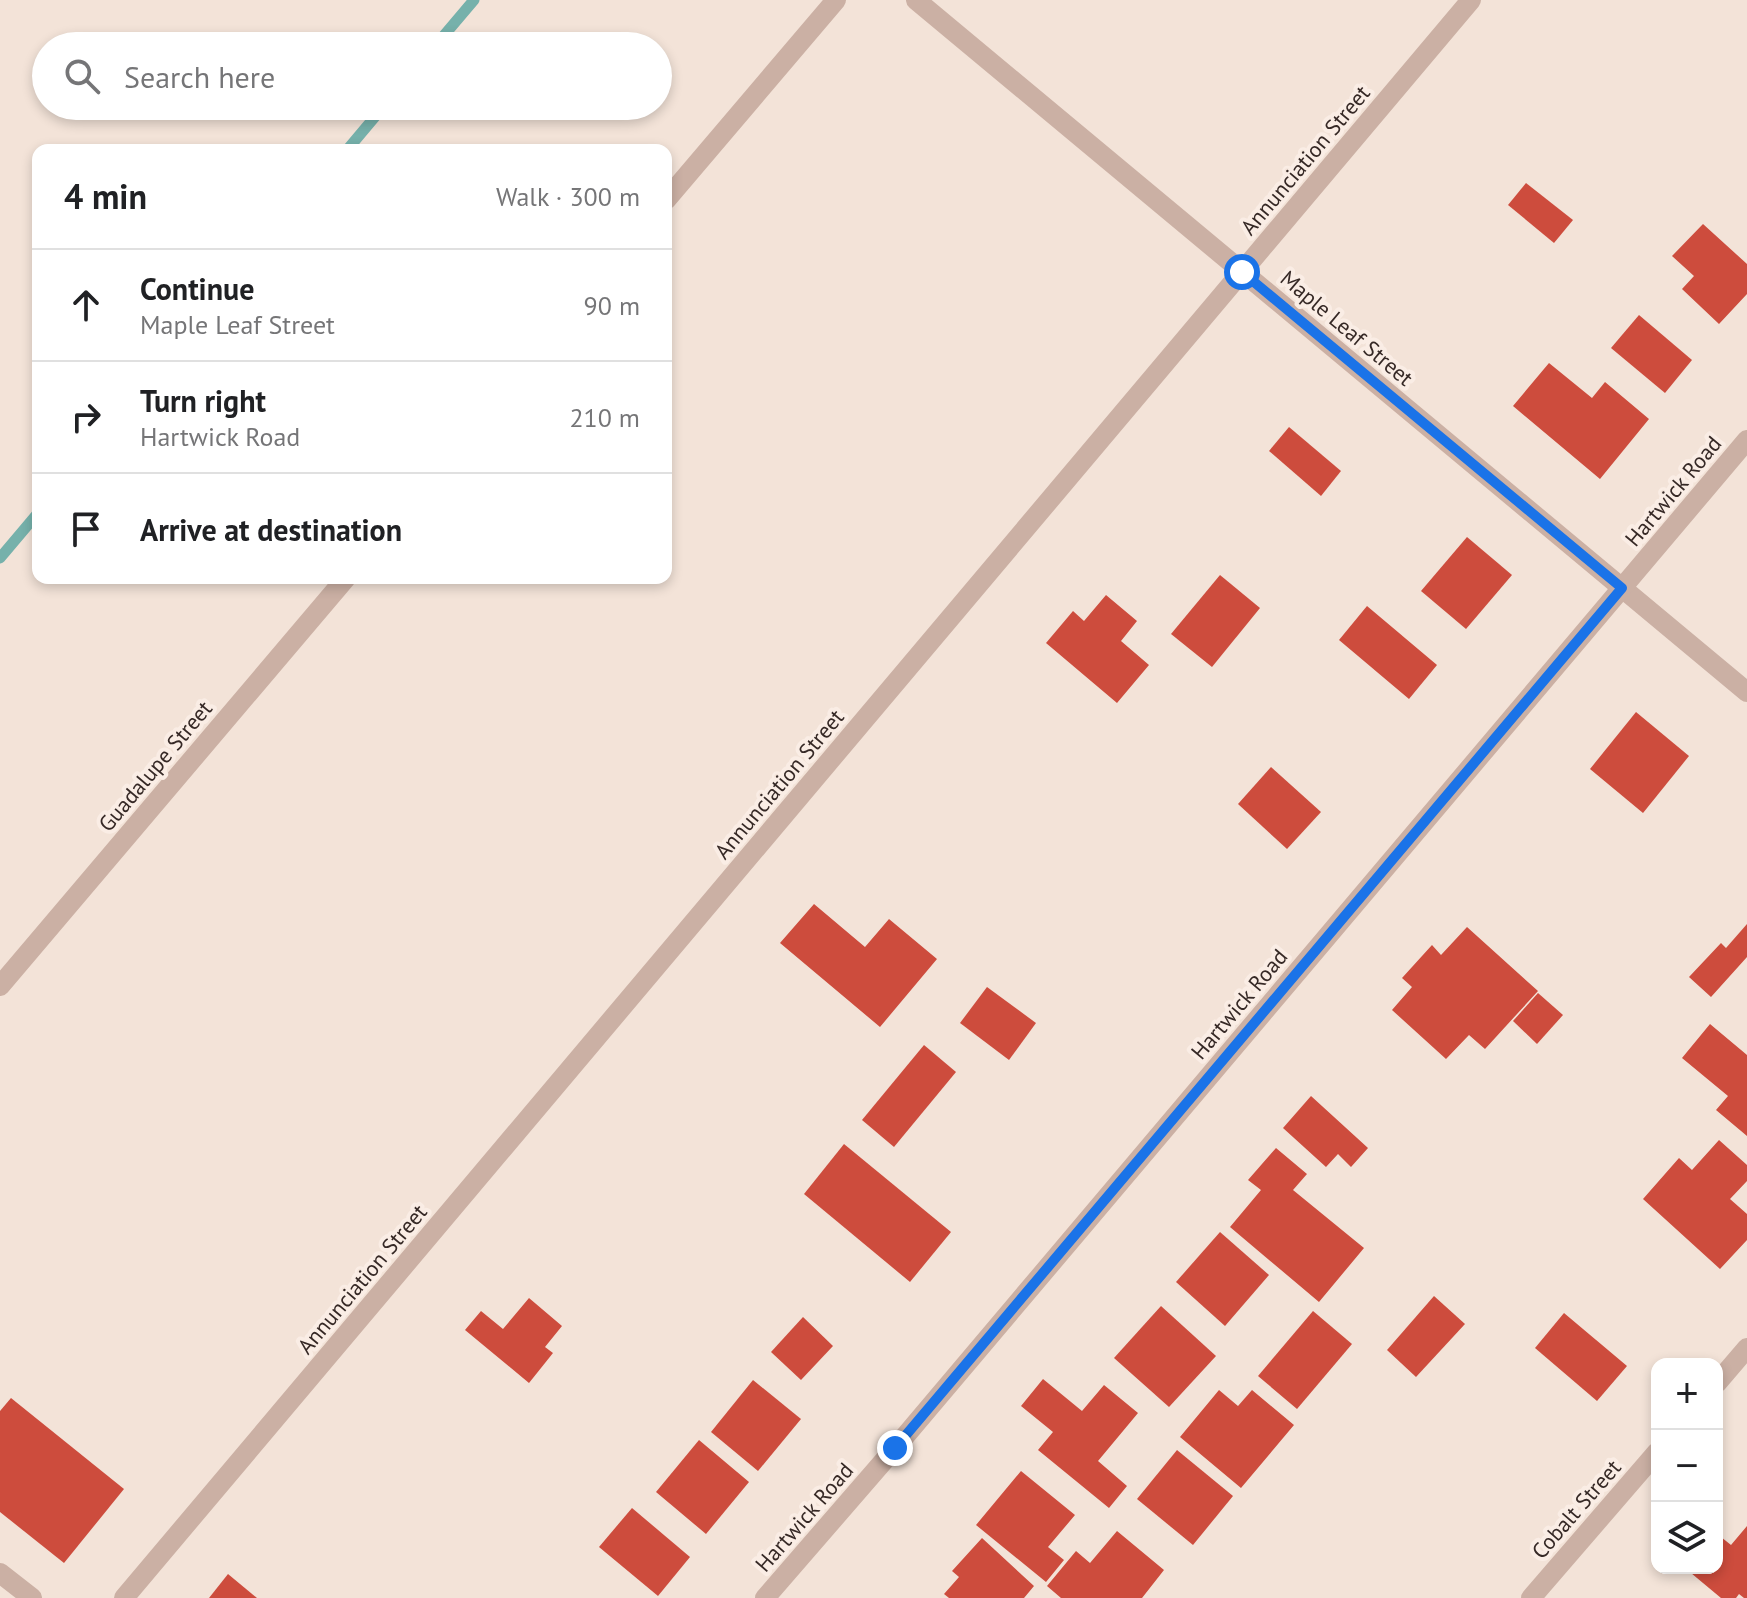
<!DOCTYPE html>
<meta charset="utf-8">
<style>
body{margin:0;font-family:"PT Sans",sans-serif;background:#f2f2f2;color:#202124}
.controls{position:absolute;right:24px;bottom:24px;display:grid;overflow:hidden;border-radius:16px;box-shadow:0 4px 12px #0003}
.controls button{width:72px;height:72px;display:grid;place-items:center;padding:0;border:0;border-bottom:2px solid #e0e0e0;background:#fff;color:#202124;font:40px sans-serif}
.stop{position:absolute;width:24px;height:24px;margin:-18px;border:6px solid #1a73e8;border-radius:50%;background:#fff}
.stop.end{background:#1a73e8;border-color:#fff;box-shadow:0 2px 8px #0008}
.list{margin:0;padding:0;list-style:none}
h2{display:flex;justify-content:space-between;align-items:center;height:104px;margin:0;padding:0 32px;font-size:34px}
h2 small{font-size:26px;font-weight:400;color:#757577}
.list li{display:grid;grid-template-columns:52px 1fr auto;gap:24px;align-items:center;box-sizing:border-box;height:112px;padding:0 32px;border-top:2px solid #e0e0e0}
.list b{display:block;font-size:30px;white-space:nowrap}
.list p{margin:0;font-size:26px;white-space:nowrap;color:#757577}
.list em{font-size:26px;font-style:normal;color:#757577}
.icon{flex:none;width:44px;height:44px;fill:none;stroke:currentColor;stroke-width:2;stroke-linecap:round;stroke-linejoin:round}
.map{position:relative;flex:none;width:1747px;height:1598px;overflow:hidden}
.search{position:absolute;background:#fff;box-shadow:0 4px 12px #0003;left:32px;top:32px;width:640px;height:88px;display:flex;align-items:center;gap:20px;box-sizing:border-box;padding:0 28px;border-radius:44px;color:#757577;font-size:30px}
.panel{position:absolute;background:#fff;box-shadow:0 4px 12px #0003;left:32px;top:144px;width:640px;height:440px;border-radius:16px}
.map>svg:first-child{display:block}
</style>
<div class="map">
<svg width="1747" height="1598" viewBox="0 0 1747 1598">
<rect width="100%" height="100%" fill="#f3e3d8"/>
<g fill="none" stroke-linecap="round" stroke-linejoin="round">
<g stroke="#76b1ab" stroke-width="11">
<path d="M 435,46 L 474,0"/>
<path d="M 347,150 L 384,106"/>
<path d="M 0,558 L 38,513"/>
</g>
</g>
<g fill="#cd4c3d">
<path d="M 1526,183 L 1573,220 L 1554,243 L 1508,205 Z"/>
<path d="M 1703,224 L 1747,264 L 1747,294 L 1719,324 L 1682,289 L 1694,276 L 1672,256 Z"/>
<path d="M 1639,315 L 1692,360 L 1665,393 L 1611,348 Z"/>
<path d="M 1549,363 L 1592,398 L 1605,382 L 1649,419 L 1600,479 L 1513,406 Z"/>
<path d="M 1289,427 L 1341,471 L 1321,496 L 1269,451 Z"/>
<path d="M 1467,537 L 1512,575 L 1466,629 L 1421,591 Z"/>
<path d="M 1220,575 L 1260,608 L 1212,667 L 1171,634 Z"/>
<path d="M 1106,595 L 1137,621 L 1121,641 L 1149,665 L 1117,703 L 1046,643 L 1073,611 L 1084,621 Z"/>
<path d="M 1367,606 L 1437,665 L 1409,699 L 1339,640 Z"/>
<path d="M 1636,712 L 1689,756 L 1643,813 L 1590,769 Z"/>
<path d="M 1271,767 L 1321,812 L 1287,849 L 1238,804 Z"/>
<path d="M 814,904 L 865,947 L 889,919 L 937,959 L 880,1027 L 780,943 Z"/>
<path d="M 1747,924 L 1747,957 L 1711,997 L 1689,977 L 1721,943 L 1726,948 Z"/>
<path d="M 1467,927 L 1538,991 L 1485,1049 L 1469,1035 L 1446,1059 L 1392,1010 L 1412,987 L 1402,978 L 1432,945 L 1441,955 Z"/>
<path d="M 987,987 L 1036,1023 L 1009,1060 L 960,1023 Z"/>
<path d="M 1538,993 L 1563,1015 L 1537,1044 L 1513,1021 Z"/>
<path d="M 1710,1024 L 1747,1055 L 1747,1136 L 1716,1110 L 1728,1096 L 1682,1058 Z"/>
<path d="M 924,1045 L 956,1072 L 894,1147 L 862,1120 Z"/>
<path d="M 1311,1096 L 1368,1148 L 1351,1167 L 1338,1154 L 1326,1167 L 1283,1128 Z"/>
<path d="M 1719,1140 L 1747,1165 L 1747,1181 L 1730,1199 L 1747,1214 L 1747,1240 L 1720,1269 L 1643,1199 L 1679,1158 L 1692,1170 Z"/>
<path d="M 844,1144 L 951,1232 L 910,1282 L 804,1194 Z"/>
<path d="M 1276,1148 L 1307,1174 L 1293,1190 L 1364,1248 L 1319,1302 L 1230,1227 L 1261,1190 L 1248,1180 Z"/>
<path d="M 1220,1232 L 1269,1275 L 1225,1326 L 1176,1282 Z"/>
<path d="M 1434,1296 L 1465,1324 L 1416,1377 L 1387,1350 Z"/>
<path d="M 529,1298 L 562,1326 L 545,1347 L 553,1353 L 529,1383 L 465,1330 L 481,1311 L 503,1329 Z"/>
<path d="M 1161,1306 L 1216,1356 L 1169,1407 L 1114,1358 Z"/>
<path d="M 1313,1311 L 1352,1344 L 1297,1409 L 1258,1376 Z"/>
<path d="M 1564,1313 L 1627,1366 L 1597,1401 L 1535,1348 Z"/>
<path d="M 803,1317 L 833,1346 L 801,1380 L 771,1352 Z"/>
<path d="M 1043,1379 L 1082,1411 L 1104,1385 L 1138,1413 L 1098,1461 L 1127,1486 L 1109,1508 L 1038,1450 L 1053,1432 L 1021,1406 Z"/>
<path d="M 753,1380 L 801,1419 L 758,1471 L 711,1432 Z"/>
<path d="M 1219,1390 L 1238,1406 L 1252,1390 L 1294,1425 L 1241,1488 L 1180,1437 Z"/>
<path d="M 11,1398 L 124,1489 L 64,1563 L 0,1512 L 0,1411 Z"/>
<path d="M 699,1440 L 749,1482 L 706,1534 L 656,1492 Z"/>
<path d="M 1177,1450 L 1233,1496 L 1193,1545 L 1137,1499 Z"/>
<path d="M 1021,1471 L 1075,1515 L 1048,1547 L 1064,1560 L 1046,1582 L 976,1525 Z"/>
<path d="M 632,1508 L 690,1557 L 658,1596 L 599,1547 Z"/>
<path d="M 1747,1526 L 1747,1598 L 1744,1598 L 1739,1594 L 1736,1598 L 1721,1598 L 1691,1573 L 1695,1568 L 1717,1568 L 1717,1542 L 1721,1537 L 1731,1545 Z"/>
<path d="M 1117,1531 L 1164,1570 L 1142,1598 L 1061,1598 L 1047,1586 L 1076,1551 L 1090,1563 Z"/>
<path d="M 982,1538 L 1034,1586 L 1024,1598 L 949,1598 L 944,1594 L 959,1577 L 952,1571 Z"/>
<path d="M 228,1574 L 257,1598 L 209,1598 Z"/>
</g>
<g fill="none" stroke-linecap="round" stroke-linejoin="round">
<path stroke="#cbb0a4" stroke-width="20" d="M 0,1573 L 32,1598"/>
<g stroke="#cbb0a4" stroke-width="20">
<path d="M 916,0 L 1747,692"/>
<path d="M 666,200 L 836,0"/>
<path d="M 0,986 L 346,578"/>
<path d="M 1717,1383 L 1747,1348"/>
<path d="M 124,1598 L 1471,0"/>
<path d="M 1531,1598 L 1657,1452"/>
</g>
<path stroke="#cbb0a4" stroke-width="20" d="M 765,1598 L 895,1448 L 1747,440"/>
</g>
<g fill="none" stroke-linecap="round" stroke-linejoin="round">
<path stroke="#1a73e8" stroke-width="10" d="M 895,1448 L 1622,588 L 1242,272"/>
</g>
<g text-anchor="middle" stroke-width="8" stroke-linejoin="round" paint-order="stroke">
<g font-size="22" fill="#362926" stroke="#faede5">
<text transform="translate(1305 160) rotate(-50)" y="8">Annunciation Street</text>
<text transform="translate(1347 328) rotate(40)" y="8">Maple Leaf Street</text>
<text transform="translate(1673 491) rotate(-50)" y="8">Hartwick Road</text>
<text transform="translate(155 766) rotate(-50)" y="8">Guadalupe Street</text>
<text transform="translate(779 784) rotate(-50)" y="8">Annunciation Street</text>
<text transform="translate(1239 1004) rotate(-50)" y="8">Hartwick Road</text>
<text transform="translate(362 1279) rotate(-50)" y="8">Annunciation Street</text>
<text transform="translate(1576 1509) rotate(-49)" y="8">Cobalt Street</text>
<text transform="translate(804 1517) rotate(-49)" y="8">Hartwick Road</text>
</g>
</g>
</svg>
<div class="controls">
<button>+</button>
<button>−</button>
<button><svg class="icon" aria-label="layers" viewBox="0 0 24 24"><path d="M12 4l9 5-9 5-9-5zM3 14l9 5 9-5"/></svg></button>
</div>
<div class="stop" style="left:1242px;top:272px"></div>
<div class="stop end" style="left:895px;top:1448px"></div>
<div class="search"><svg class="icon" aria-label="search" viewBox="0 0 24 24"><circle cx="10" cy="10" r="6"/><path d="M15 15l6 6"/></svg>Search here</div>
<section class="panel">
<h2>4 min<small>Walk · 300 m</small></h2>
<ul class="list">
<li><svg class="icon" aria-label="ahead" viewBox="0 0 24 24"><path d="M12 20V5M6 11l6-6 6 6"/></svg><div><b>Continue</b><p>Maple Leaf Street</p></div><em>90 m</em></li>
<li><svg class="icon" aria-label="right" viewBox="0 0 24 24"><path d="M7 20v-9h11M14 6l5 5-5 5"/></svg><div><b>Turn right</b><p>Hartwick Road</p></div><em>210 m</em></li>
<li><svg class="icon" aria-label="arrive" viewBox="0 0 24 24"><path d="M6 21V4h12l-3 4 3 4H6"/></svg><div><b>Arrive at destination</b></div></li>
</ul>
</section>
</div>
